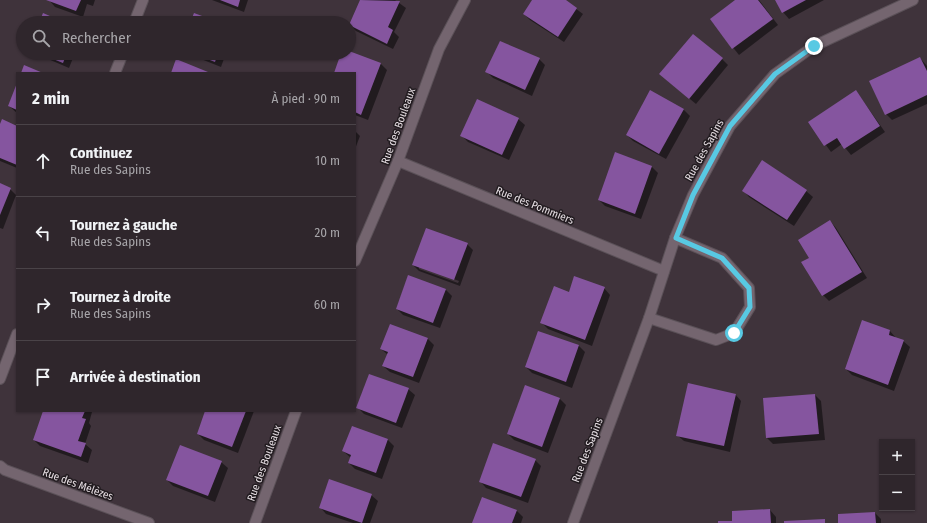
<!DOCTYPE html>
<html lang="fr">
<meta charset="utf-8">
<style>
body{margin:0;font-family:"Fira Sans Condensed",sans-serif;background:#3b3238;color:#f1f3f6}
.controls{position:absolute;right:12px;bottom:12px;display:grid;overflow:hidden;border-radius:0px;box-shadow:0 1px 3px #0004}
.controls button{width:36px;height:36px;display:grid;place-items:center;padding:0;border:0;border-bottom:1px solid #4a4348;background:#2f262c;color:#f1f3f6;font:20px sans-serif}
.stop{position:absolute;width:12px;height:12px;margin:-9px;border:3px solid #58c9e3;border-radius:50%;background:#fff}
.stop.end{background:#58c9e3;border-color:#fff;box-shadow:0 1px 4px #0008}
.list{margin:0;padding:0;list-style:none}
h2{display:flex;justify-content:space-between;align-items:center;height:52px;margin:0;padding:0 16px;font-size:17px}
h2 small{font-size:13px;font-weight:400;color:#a7a5a9}
.list li{display:grid;grid-template-columns:26px 1fr auto;gap:12px;align-items:center;box-sizing:border-box;height:72px;padding:0 16px;border-top:1px solid #4a4348}
.list b{display:block;font-size:15px;white-space:nowrap}
.list p{margin:0;font-size:13px;white-space:nowrap;color:#a7a5a9}
.list em{font-size:13px;font-style:normal;color:#a7a5a9}
.icon{flex:none;width:22px;height:22px;fill:none;stroke:currentColor;stroke-width:2;stroke-linecap:round;stroke-linejoin:round}
.map{position:relative;flex:none;width:927px;height:523px;overflow:hidden}
.search{position:absolute;background:#2f262c;box-shadow:0 1px 3px #0004;left:16px;top:16px;width:340px;height:44px;display:flex;align-items:center;gap:10px;box-sizing:border-box;padding:0 14px;border-radius:22px;color:#a7a5a9;font-size:15px}
.panel{position:absolute;background:#2f262c;box-shadow:0 1px 3px #0004;left:16px;top:72px;width:340px;height:340px;border-radius:0px}
.map>svg:first-child{display:block}
</style>
<div class="map">
<svg width="927" height="523" viewBox="0 0 927 523">
<rect width="100%" height="100%" fill="#3f333b"/>
<g fill="#0007" fill-rule="evenodd">
<path d="M 49,0 L 95,0 L 93,6 L 87,4 L 83,17 L 55,7 Z"/>
<path d="M 212,0 L 248,0 L 244,12 Z"/>
<path d="M 361,0 L 395,0 L 406,8 L 394,32 L 399,37 L 393,49 L 356,31 L 350,25 Z"/>
<path d="M 533,0 L 564,0 L 583,14 L 564,42 L 530,20 L 524,14 Z"/>
<path d="M 737,0 L 759,0 L 778,25 L 739,55 L 711,20 Z"/>
<path d="M 776,0 L 824,0 L 789,19 L 783,12 Z"/>
<path d="M 349,52 L 381,64 L 387,70 L 368,120 L 355,115 L 355,73 L 335,73 L 343,53 Z"/>
<path d="M 34,53 L 75,53 L 69,68 Z"/>
<path d="M 186,53 L 226,53 L 221,67 Z"/>
<path d="M 920,58 L 927,66 L 927,104 L 892,120 L 886,114 Z"/>
<path d="M 539,59 L 545,65 L 532,96 L 493,78 L 487,72 Z"/>
<path d="M 722,59 L 728,65 L 696,104 L 667,80 Z"/>
<path d="M 17,86 L 17,113 L 9,106 Z"/>
<path d="M 856,91 L 885,132 L 851,155 L 842,144 L 831,152 L 809,122 Z"/>
<path d="M 683,109 L 690,116 L 666,159 L 633,141 L 627,135 Z"/>
<path d="M 518,119 L 525,125 L 509,160 L 468,142 L 462,136 Z"/>
<path d="M 0,127 L 17,127 L 17,168 L 0,161 Z"/>
<path d="M 355,131 L 360,136 L 355,149 Z"/>
<path d="M 652,167 L 658,173 L 641,219 L 605,206 L 599,200 Z"/>
<path d="M 0,185 L 10,189 L 16,195 L 3,229 L 0,228 Z"/>
<path d="M 743,190 L 806,191 L 813,197 L 794,226 L 749,197 Z"/>
<path d="M 830,221 L 836,228 L 867,278 L 829,301 L 823,295 Z"/>
<path d="M 467,244 L 473,250 L 460,286 L 419,271 L 413,265 ZM 419,266 L 459,281 L 458,283 L 419,269 Z"/>
<path d="M 604,288 L 610,295 L 592,346 L 548,329 L 542,323 L 570,293 Z"/>
<path d="M 446,290 L 452,296 L 440,328 L 403,315 L 397,309 Z"/>
<path d="M 863,321 L 890,331 L 896,338 L 903,341 L 910,347 L 894,391 L 852,375 L 846,369 Z"/>
<path d="M 539,332 L 579,346 L 585,352 L 572,388 L 532,373 L 526,367 Z"/>
<path d="M 427,338 L 434,345 L 419,383 L 390,372 L 383,366 L 388,355 L 381,349 Z"/>
<path d="M 526,386 L 560,399 L 566,405 L 548,453 L 514,440 L 508,434 Z"/>
<path d="M 408,389 L 415,395 L 402,428 L 364,414 L 358,408 Z"/>
<path d="M 735,394 L 741,401 L 730,452 L 684,441 L 677,435 Z"/>
<path d="M 815,395 L 821,401 L 825,440 L 773,444 L 767,438 Z"/>
<path d="M 44,411 L 91,411 L 92,412 L 89,423 L 91,426 L 85,444 L 92,450 L 88,463 L 40,446 L 34,440 Z"/>
<path d="M 206,411 L 254,411 L 238,453 L 204,440 L 198,434 Z"/>
<path d="M 352,427 L 388,440 L 394,446 L 382,479 L 355,469 L 349,463 L 351,458 L 343,451 Z"/>
<path d="M 535,460 L 541,466 L 528,503 L 486,488 L 480,481 Z"/>
<path d="M 221,462 L 228,468 L 215,502 L 173,486 L 167,480 Z"/>
<path d="M 371,495 L 378,501 L 370,523 L 353,523 L 326,514 L 320,507 Z"/>
<path d="M 483,498 L 517,511 L 523,517 L 521,523 L 474,523 Z"/>
<path d="M 770,510 L 776,517 L 776,523 L 719,523 L 733,522 Z"/>
<path d="M 875,513 L 881,519 L 881,523 L 839,523 Z"/>
</g>
<g fill="#85559f">
<path d="M 46,0 L 81,0 L 76,11 Z"/>
<path d="M 220,0 L 240,0 L 238,7 Z"/>
<path d="M 360,0 L 400,1 L 388,27 L 393,30 L 387,44 L 349,25 Z"/>
<path d="M 532,0 L 566,0 L 577,8 L 558,37 L 523,14 Z"/>
<path d="M 735,0 L 758,0 L 773,19 L 732,49 L 710,19 Z"/>
<path d="M 775,0 L 806,0 L 782,13 Z"/>
<path d="M 43,13 L 66,23 L 39,23 Z"/>
<path d="M 194,13 L 221,23 L 190,23 Z"/>
<path d="M 693,34 L 723,58 L 689,99 L 659,74 Z"/>
<path d="M 500,41 L 540,58 L 525,90 L 485,72 Z"/>
<path d="M 349,51 L 381,63 L 361,115 L 355,112 L 355,73 L 334,73 L 341,53 L 349,53 Z"/>
<path d="M 38,53 L 67,53 L 63,63 Z"/>
<path d="M 192,53 L 218,53 L 215,62 Z"/>
<path d="M 920,57 L 927,71 L 927,95 L 885,115 L 869,81 Z"/>
<path d="M 176,59 L 208,72 L 208,73 L 171,73 Z"/>
<path d="M 24,65 L 43,73 L 21,73 Z"/>
<path d="M 17,83 L 17,110 L 8,106 Z"/>
<path d="M 650,90 L 684,109 L 659,154 L 626,135 Z"/>
<path d="M 856,90 L 880,126 L 844,149 L 837,138 L 824,146 L 808,122 Z"/>
<path d="M 477,99 L 519,118 L 502,155 L 460,136 Z"/>
<path d="M 2,119 L 17,126 L 17,165 L 0,158 L 0,124 Z"/>
<path d="M 615,152 L 652,166 L 635,214 L 598,200 Z"/>
<path d="M 762,160 L 807,190 L 787,220 L 742,191 Z"/>
<path d="M 0,183 L 11,188 L 0,215 Z"/>
<path d="M 830,220 L 862,272 L 822,296 L 801,262 L 809,258 L 798,240 Z"/>
<path d="M 426,228 L 468,243 L 454,280 L 412,265 Z"/>
<path d="M 408,275 L 446,289 L 433,323 L 396,309 Z"/>
<path d="M 574,276 L 605,287 L 585,340 L 540,323 L 554,286 L 569,292 Z"/>
<path d="M 862,320 L 890,330 L 889,335 L 904,340 L 888,385 L 845,369 Z"/>
<path d="M 390,324 L 428,338 L 413,377 L 382,366 L 388,352 L 380,349 Z"/>
<path d="M 538,331 L 579,345 L 566,382 L 525,367 Z"/>
<path d="M 369,374 L 409,388 L 396,423 L 356,408 Z"/>
<path d="M 688,383 L 736,394 L 724,446 L 676,436 Z"/>
<path d="M 525,385 L 560,398 L 542,447 L 507,434 Z"/>
<path d="M 815,394 L 819,434 L 766,438 L 763,398 Z"/>
<path d="M 43,411 L 85,411 L 82,418 L 86,419 L 78,441 L 86,443 L 81,457 L 33,440 Z"/>
<path d="M 205,411 L 246,411 L 232,447 L 197,434 Z"/>
<path d="M 352,426 L 388,439 L 376,473 L 348,463 L 351,455 L 342,451 Z"/>
<path d="M 493,443 L 536,459 L 521,497 L 479,482 Z"/>
<path d="M 180,445 L 222,461 L 208,496 L 166,480 Z"/>
<path d="M 329,479 L 372,494 L 362,523 L 319,508 Z"/>
<path d="M 482,497 L 517,510 L 512,523 L 472,523 Z"/>
<path d="M 770,509 L 771,523 L 718,523 L 718,521 L 732,521 L 732,511 Z"/>
<path d="M 875,512 L 876,523 L 838,523 L 838,514 Z"/>
<path d="M 825,519 L 825,523 L 784,523 L 784,521 Z"/>
</g>
<g fill="none" stroke-linecap="round" stroke-linejoin="round">
<g stroke="#5b5158" stroke-width="12">
<g id="minor">
<path d="M 134,23 L 143,0"/>
<path d="M 115,73 L 123,53"/>
<path d="M 398,161 L 664,271"/>
<path d="M 355,261 L 398,161 L 439,49 L 465,0"/>
<path d="M 649,318 L 716,340 L 734,333 L 750,307 L 749,288 L 722,258 L 675,238"/>
<path d="M 0,379 L 17,334"/>
<path d="M 0,466 L 5,470 L 149,523"/>
<path d="M 255,523 L 296,411"/>
<path d="M 573,523 L 649,318 L 675,238 L 693,195 L 730,126 L 775,74 L 814,46 L 913,0"/>
</g>
</g>
<use href="#minor" stroke="#74656f" stroke-width="10"/>
</g>
<g fill="none" stroke-linecap="round" stroke-linejoin="round">
<path stroke="#58c9e3" stroke-width="5" d="M 734,333 L 750,307 L 749,288 L 722,258 L 676,238 L 693,195 L 730,126 L 775,74 L 814,46"/>
</g>
<g text-anchor="middle" stroke-width="3" stroke-linejoin="round" paint-order="stroke">
<g font-size="11" fill="#e5dde2" stroke="#221c20">
<text transform="translate(398 126) rotate(-70)" y="4">Rue des Bouleaux</text>
<text transform="translate(704 150) rotate(-61)" y="4">Rue des Sapins</text>
<text transform="translate(535 205) rotate(22)" y="4">Rue des Pommiers</text>
<text transform="translate(587 450) rotate(-69)" y="4">Rue des Sapins</text>
<text transform="translate(264 463) rotate(-70)" y="4">Rue des Bouleaux</text>
<text transform="translate(78 484) rotate(20)" y="4">Rue des Mélèzes</text>
</g>
</g>
</svg>
<div class="controls">
<button>+</button>
<button>−</button>
</div>
<div class="stop" style="left:734px;top:333px"></div>
<div class="stop end" style="left:814px;top:46px"></div>
<div class="search"><svg class="icon" aria-label="search" viewBox="0 0 24 24"><circle cx="10" cy="10" r="6"/><path d="M15 15l6 6"/></svg>Rechercher</div>
<section class="panel">
<h2>2 min<small>À pied · 90 m</small></h2>
<ul class="list">
<li><svg class="icon" aria-label="ahead" viewBox="0 0 24 24"><path d="M12 20V5M6 11l6-6 6 6"/></svg><div><b>Continuez</b><p>Rue des Sapins</p></div><em>10 m</em></li>
<li><svg class="icon" aria-label="left" viewBox="0 0 24 24"><path d="M17 20v-9H6M10 6l-5 5 5 5"/></svg><div><b>Tournez à gauche</b><p>Rue des Sapins</p></div><em>20 m</em></li>
<li><svg class="icon" aria-label="right" viewBox="0 0 24 24"><path d="M7 20v-9h11M14 6l5 5-5 5"/></svg><div><b>Tournez à droite</b><p>Rue des Sapins</p></div><em>60 m</em></li>
<li><svg class="icon" aria-label="arrive" viewBox="0 0 24 24"><path d="M6 21V4h12l-3 4 3 4H6"/></svg><div><b>Arrivée à destination</b></div></li>
</ul>
</section>
</div>
